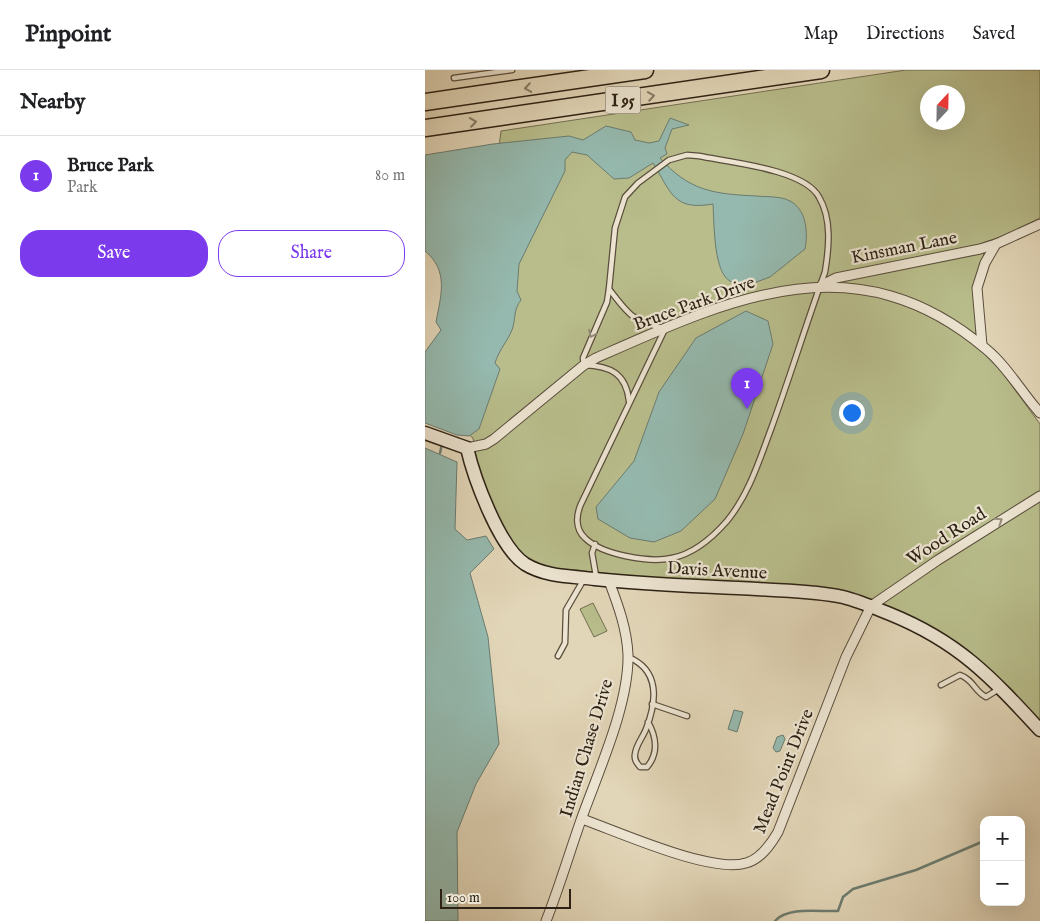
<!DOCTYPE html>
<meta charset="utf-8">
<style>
body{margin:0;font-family:"IM FELL English",serif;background:#f6f6f6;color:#202124}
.controls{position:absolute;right:15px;bottom:15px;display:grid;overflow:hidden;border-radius:10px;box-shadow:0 5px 20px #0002}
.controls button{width:45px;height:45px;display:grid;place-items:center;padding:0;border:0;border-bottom:1px solid #e0e0e0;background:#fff;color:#202124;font:25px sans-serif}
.compass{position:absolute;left:495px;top:15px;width:45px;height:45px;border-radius:50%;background:#fff;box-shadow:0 5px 20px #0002;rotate:22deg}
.scale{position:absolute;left:15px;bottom:12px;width:131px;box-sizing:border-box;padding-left:5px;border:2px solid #2c2114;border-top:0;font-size:14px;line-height:18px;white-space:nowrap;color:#2c2114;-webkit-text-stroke:4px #ece4d1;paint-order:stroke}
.you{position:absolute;left:426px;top:342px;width:18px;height:18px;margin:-12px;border:4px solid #fff;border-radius:50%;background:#1a73e8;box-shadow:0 0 0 8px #1a73e833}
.badge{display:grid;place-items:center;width:32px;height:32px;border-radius:50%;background:#7c3aed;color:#fff;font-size:16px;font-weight:700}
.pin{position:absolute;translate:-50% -41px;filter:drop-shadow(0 1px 2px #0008)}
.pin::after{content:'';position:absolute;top:26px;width:18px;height:15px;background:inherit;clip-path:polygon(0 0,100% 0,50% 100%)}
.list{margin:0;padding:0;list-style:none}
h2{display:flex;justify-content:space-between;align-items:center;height:65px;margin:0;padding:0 20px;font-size:21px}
h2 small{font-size:16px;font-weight:400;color:#757577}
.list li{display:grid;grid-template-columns:32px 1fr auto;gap:15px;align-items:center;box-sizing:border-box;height:80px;padding:0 20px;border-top:1px solid #e0e0e0}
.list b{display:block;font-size:19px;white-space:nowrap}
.list p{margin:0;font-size:16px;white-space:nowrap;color:#757577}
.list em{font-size:16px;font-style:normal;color:#757577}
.actions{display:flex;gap:10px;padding:15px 20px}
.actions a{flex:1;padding:11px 0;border:1px solid #7c3aed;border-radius:20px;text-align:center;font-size:18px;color:#7c3aed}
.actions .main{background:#7c3aed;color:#fff}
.map{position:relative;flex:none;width:615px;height:851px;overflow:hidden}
header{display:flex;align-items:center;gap:30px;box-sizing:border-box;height:70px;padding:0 25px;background:#fff;border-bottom:1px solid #e0e0e0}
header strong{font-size:24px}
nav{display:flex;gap:28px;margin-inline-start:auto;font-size:18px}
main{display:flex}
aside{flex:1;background:#fff}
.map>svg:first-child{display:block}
</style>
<header>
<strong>Pinpoint</strong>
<nav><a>Map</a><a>Directions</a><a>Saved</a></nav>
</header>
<main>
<aside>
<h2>Nearby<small></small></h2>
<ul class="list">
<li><span class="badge">1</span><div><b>Bruce Park</b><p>Park</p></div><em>80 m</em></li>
</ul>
<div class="actions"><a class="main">Save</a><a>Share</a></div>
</aside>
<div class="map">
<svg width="615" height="851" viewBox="0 0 615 851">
<rect width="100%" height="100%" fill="#e2d6b8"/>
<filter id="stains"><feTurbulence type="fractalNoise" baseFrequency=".004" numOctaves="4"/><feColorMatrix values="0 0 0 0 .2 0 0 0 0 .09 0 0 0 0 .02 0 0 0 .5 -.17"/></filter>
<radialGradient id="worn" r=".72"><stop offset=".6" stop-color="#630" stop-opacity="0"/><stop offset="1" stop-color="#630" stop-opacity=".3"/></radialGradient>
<g fill="#b8bd8b" stroke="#726f50" fill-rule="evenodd">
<path d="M 481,0 L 615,0 L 615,148 L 581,165 L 557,173 L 559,188 L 548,221 L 552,253 L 550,274 L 576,301 L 615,354 L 615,653 L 560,596 L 437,529 L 190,506 L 153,500 L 138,500 L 110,494 L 94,483 L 78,458 L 53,399 L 48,368 L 38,360 L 76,61 ZM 502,22 L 532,22 L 532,52 L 502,52 Z"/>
<path d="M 168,533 L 182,561 L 169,567 L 155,539 Z"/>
</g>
<g fill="#95b9ae" stroke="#6b7c70">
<path d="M 245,48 L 264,55 L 247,59 L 240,78 L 242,84 L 235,88 C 264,121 289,124 331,126 C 342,127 356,126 365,131 C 382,140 383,163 380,179 L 345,207 L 318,217 C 311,214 303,212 299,205 C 289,190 289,153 288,134 C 248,141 246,122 228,93 L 204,108 L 189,109 L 162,85 L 147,82 L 140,90 L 140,101 L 94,194 L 92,221 L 96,230 C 88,240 91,249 87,260 C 82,272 74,280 70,293 L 75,299 L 54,359 L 44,366 L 32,365 L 0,353 L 0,282 L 16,260 L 11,252 C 16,225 24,201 0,181 L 0,85 L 68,74 L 144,66 L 158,70 L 181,56 L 206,62 L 210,70 L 224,73 L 234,71 Z"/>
<path d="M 321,241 L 343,251 L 348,274 L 318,364 L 290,429 L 256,461 L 229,472 L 205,468 L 173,449 L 171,437 L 209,391 L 234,322 L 271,268 Z"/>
<path d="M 0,378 L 32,392 L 30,459 L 42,470 L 61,466 L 69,479 L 45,503 L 63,567 L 74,674 L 51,714 L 32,762 L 33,851 L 0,851 Z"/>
<path d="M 309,640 L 318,642 L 312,662 L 303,659 Z"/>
<path d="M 358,665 L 360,669 L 355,681 L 351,682 L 348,678 L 352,667 Z"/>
</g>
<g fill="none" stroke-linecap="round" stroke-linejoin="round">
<g stroke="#6b7c70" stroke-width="2.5">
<path d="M 15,383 L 17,374"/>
<path d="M 350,851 C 363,836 395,842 413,841 L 418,827 L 428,819 L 491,800 L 559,771"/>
</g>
<g stroke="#5a4e3d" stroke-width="7">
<g id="lane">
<path d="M 29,8 L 87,0"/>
<path d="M 262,85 L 274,86 C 303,92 379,99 394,127 C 407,149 404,178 400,202 C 381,254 365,307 346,359 C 334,391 324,424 302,451 C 288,467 268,484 247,488 C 225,493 177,485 160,468 C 150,459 151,445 156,434 L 240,259 C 206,250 204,245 184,219 L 190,158 L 200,127 L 213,113 L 244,90 Z"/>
<path d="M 184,219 L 182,232 L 158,288 L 159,295 C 185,296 201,303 204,331"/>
<path d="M 170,474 L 167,483 L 171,506"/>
<path d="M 133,586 L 140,573 L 141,540 L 159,509"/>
<path d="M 203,587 C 235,600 232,631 221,659 C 218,667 211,675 210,684 C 209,690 212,693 215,697 L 222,697 C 234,683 231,666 223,652"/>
<path d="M 516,615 L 535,605 C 549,610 549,621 561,627 L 574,619"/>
<path d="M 227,634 L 262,646"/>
</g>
</g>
<g stroke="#5a4e3d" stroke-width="11">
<g id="street">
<path d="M 397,215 L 411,208 L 555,179 L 571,174 L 615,154"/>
<path d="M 557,275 L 552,218 L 560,193 L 571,174"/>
<path d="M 42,378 L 61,374 L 69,369 L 159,295 L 171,288 C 306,228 431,169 561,279 C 582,296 597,323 615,343"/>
<path d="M 157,749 C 194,762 287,804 321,793 C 336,789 346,774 353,762 L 421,587 L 446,536 L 513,490 L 615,426"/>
<path d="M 121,851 C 134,818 144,784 156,750 C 173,702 204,635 203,585 C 202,559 193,535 184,511"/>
</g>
</g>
<g stroke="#2c2114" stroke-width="15">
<path id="secondary" d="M 0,363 L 42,378 C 49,408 74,477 100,494 C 121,507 146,506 170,509 C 224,515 278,516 332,519 C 361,521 390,521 418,527 C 434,531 450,538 465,544 C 534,572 566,607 615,660"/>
</g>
<g stroke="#2c2114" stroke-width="19">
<g id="highway">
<path d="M 0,32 L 220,0"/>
<path d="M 0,58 L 396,0"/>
</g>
</g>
<use href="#lane" stroke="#ece4d1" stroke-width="4.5"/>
<use href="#street" stroke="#ece4d1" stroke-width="9"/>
<use href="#secondary" stroke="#ece4d1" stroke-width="12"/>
<use href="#highway" stroke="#e2d6b8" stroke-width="16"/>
</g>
<defs><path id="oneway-chevron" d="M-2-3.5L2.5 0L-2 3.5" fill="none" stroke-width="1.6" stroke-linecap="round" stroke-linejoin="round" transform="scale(1.25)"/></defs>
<g stroke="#877c66">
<use href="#oneway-chevron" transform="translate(103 18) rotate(171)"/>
<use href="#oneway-chevron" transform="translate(226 26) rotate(-9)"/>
<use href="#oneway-chevron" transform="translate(48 52) rotate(-8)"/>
</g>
<g stroke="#968c7c">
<use href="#oneway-chevron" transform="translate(167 264) rotate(116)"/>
<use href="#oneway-chevron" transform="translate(574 451) rotate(-33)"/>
</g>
<g text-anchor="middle" stroke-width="4.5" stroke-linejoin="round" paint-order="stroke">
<rect fill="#ece4d1" stroke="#665c4d" stroke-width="1" x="180.5" y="16.5" width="35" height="27" rx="4"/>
<g font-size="16" font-weight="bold" fill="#2c2114">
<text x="198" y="36">I 95</text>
</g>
<g font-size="18" fill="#2c2114" stroke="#ece4d1">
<text transform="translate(479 177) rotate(-11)" y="6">Kinsman Lane</text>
<text transform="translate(269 233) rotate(-20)" y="6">Bruce Park Drive</text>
<text transform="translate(521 466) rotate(-33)" y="6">Wood Road</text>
<text transform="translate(292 500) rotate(3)" y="6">Davis Avenue</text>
<text transform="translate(161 678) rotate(-73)" y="6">Indian Chase Drive</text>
<text transform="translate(358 701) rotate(-68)" y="6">Mead Point Drive</text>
</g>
</g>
<rect width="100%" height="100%" filter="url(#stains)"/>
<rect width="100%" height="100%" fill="url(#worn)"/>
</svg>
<div class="controls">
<button>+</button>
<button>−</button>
</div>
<svg class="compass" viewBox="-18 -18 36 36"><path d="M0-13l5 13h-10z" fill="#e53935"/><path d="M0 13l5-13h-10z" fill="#757577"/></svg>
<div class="scale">100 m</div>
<div class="you"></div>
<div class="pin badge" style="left:322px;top:339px">1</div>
</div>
</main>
